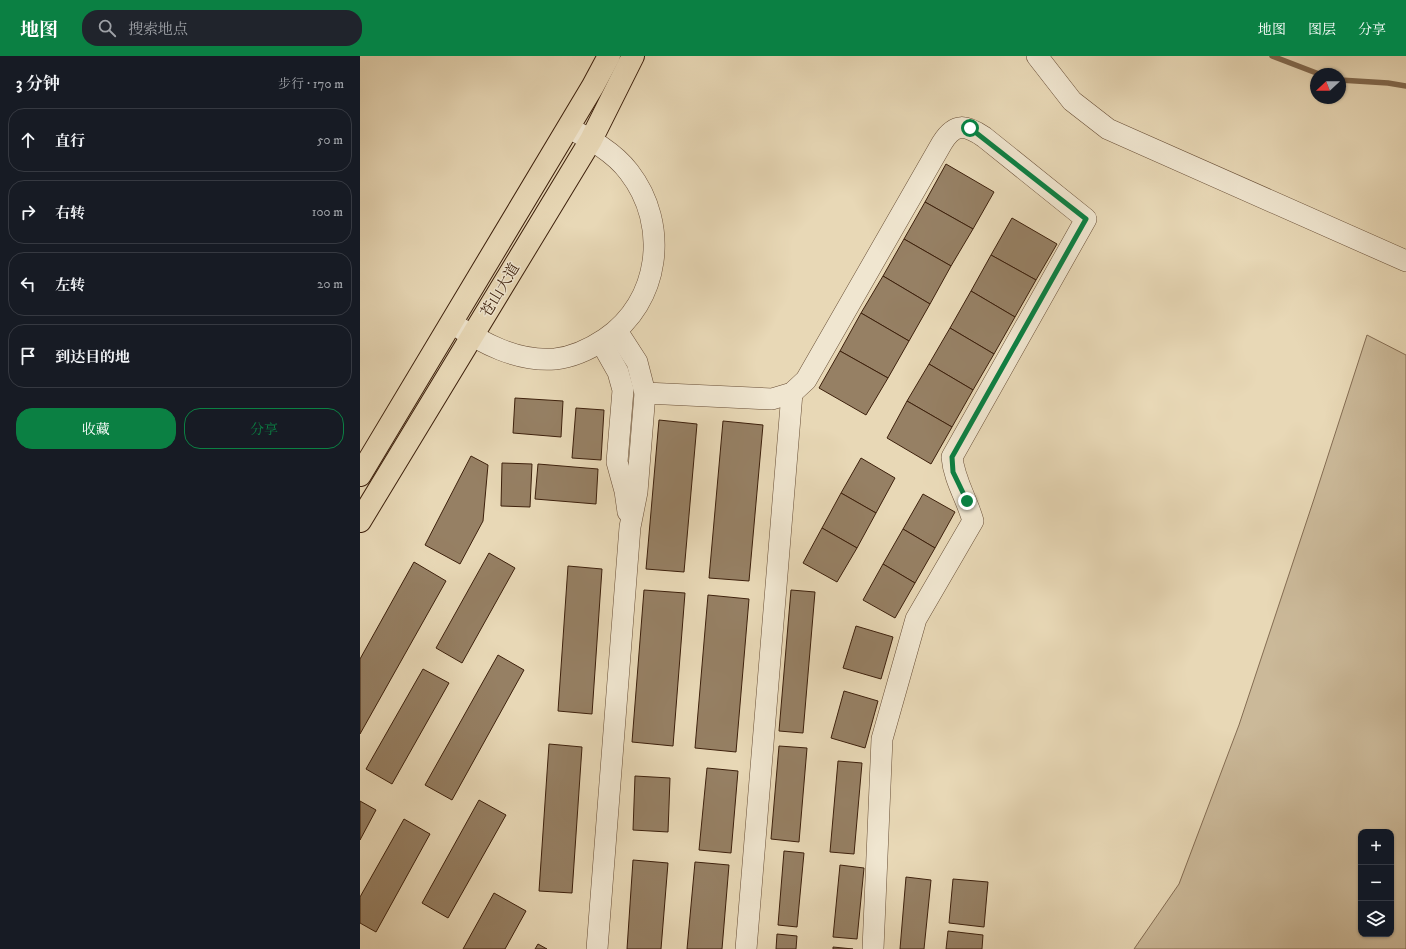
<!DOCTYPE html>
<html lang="zh">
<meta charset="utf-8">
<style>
body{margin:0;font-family:"IM FELL DW Pica","Noto Serif SC",serif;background:#20242c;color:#f1f3f6}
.controls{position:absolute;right:12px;bottom:12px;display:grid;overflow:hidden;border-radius:8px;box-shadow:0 1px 3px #0004}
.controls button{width:36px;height:36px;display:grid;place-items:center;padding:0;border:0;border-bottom:1px solid #363941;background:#171b24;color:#f1f3f6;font:20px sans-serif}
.compass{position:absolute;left:950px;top:12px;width:36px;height:36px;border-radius:50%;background:#171b24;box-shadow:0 1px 3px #0004;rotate:248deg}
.stop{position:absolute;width:12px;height:12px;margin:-9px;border:3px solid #0b8043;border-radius:50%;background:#fff}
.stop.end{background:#0b8043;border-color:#fff;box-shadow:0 1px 4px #0008}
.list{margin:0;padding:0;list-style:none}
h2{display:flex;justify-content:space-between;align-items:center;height:52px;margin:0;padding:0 16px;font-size:17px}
h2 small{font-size:13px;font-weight:400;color:#9ea1a6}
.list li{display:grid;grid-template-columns:26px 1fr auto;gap:12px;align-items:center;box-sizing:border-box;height:64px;margin:0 8px 8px;padding:0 8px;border:1px solid #363941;border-radius:16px}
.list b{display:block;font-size:15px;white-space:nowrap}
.list em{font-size:13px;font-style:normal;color:#9ea1a6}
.actions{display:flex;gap:8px;padding:12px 16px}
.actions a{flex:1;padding:9px 0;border:1px solid #0b8043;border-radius:16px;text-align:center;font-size:14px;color:#0b8043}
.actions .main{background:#0b8043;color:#fff}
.icon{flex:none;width:22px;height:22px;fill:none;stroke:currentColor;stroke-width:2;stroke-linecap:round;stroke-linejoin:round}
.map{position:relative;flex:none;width:1046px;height:893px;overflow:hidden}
header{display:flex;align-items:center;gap:24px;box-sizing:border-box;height:56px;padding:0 20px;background:#0b8043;color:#fff}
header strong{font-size:19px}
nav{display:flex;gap:22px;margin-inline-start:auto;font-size:14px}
.search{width:280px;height:36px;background:#20242c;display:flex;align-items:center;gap:10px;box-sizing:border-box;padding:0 14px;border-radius:16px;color:#9ea1a6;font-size:15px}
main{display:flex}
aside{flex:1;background:#171b24}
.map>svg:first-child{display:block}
</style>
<header>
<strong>地图</strong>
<div class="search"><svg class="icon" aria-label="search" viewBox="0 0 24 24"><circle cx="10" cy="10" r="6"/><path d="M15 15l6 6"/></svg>搜索地点</div>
<nav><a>地图</a><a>图层</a><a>分享</a></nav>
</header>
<main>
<aside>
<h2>3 分钟<small>步行 · 170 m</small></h2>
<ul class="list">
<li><svg class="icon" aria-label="ahead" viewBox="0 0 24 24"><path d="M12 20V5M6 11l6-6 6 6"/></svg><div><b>直行</b></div><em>50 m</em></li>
<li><svg class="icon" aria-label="right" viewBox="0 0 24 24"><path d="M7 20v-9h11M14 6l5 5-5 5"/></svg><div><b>右转</b></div><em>100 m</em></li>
<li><svg class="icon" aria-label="left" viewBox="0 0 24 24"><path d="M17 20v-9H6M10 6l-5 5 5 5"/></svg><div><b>左转</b></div><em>20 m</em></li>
<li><svg class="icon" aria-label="arrive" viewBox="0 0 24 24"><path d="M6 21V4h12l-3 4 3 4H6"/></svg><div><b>到达目的地</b></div></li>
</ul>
<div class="actions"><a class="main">收藏</a><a>分享</a></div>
</aside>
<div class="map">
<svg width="1046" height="893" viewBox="0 0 1046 893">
<rect width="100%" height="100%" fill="#e8d8b6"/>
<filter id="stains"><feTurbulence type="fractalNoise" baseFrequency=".005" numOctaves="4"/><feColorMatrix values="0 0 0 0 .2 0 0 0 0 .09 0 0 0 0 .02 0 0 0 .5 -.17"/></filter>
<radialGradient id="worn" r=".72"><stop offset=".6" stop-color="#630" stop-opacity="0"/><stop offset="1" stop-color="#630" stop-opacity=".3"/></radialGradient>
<path fill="#cbb999" stroke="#846c52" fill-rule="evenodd" d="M 1007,279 L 1046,299 L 1046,893 L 774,893 L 819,828 L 879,669 L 954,443 ZM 1001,776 L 1031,776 L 1031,878 L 1001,878 Z"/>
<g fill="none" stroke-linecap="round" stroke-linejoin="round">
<g stroke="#81694f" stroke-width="5.5">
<path d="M 912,0 L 959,18"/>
<path d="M 980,24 L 1028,27 L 1046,30"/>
</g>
</g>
<g fill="#968064" stroke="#3d200c">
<path d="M 586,108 L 634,136 L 613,173 L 565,146 Z"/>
<path d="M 565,146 L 613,173 L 591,210 L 544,183 Z"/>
<path d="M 652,162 L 697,188 L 676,224 L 631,199 Z"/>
<path d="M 544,183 L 591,210 L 570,248 L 523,220 Z"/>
<path d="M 631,199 L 676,224 L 655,261 L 611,235 Z"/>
<path d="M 523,220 L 570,248 L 549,285 L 501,257 Z"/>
<path d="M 611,235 L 655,261 L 634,298 L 590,272 Z"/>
<path d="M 501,257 L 549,285 L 528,322 L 480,295 Z"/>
<path d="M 590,272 L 634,298 L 613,334 L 569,308 Z"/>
<path d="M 480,295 L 528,322 L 506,359 L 459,332 Z"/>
<path d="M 569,308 L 613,334 L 592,371 L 547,345 Z"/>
<path d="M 155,342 L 203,345 L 201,381 L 153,377 Z"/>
<path d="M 547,345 L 592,371 L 571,408 L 527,382 Z"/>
<path d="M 216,352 L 244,354 L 241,404 L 212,402 Z"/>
<path d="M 299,364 L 337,368 L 324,516 L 286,513 Z"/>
<path d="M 363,365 L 403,369 L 389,525 L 349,522 Z"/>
<path d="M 111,400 L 128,409 L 123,465 L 100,508 L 65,489 Z"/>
<path d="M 501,402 L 535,422 L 516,457 L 481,437 Z"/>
<path d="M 142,407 L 172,408 L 170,451 L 141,450 Z"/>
<path d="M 178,408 L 238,413 L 236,448 L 175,443 Z"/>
<path d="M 481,437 L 516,457 L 497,492 L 462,472 Z"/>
<path d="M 563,438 L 595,456 L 575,492 L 543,473 Z"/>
<path d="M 462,472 L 497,492 L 477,526 L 443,507 Z"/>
<path d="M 543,473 L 575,492 L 555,527 L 523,508 Z"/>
<path d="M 129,497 L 155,512 L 102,607 L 76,592 Z"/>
<path d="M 54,506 L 86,525 L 0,678 L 0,603 Z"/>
<path d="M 523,508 L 555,527 L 535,562 L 503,544 Z"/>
<path d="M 208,510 L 242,513 L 232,658 L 198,655 Z"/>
<path d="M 284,534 L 325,537 L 313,690 L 272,686 Z"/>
<path d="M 431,534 L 455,536 L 443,677 L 419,675 Z"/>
<path d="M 348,539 L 389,543 L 376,696 L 335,692 Z"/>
<path d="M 496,570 L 533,581 L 521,623 L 483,612 Z"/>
<path d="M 138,599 L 164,614 L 92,744 L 65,729 Z"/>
<path d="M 63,613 L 89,627 L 32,728 L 6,713 Z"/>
<path d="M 484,635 L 518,645 L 505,692 L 471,682 Z"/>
<path d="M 189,688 L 222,691 L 212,837 L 179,835 Z"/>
<path d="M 419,690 L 447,692 L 439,786 L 411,783 Z"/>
<path d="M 478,705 L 502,707 L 494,798 L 470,796 Z"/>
<path d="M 347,712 L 378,715 L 371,797 L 339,794 Z"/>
<path d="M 275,720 L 310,722 L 308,776 L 273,774 Z"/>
<path d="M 119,744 L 146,759 L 88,862 L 62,847 Z"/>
<path d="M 0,745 L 16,754 L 0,784 Z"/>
<path d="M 44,763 L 70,778 L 16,876 L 0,867 L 0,841 Z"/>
<path d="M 424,795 L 444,797 L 437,871 L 418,869 Z"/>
<path d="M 273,804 L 308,807 L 301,893 L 267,893 Z"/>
<path d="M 335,806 L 369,809 L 362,893 L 327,893 Z"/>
<path d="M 480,809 L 504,812 L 497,883 L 473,881 Z"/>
<path d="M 546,821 L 571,824 L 564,893 L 540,893 Z"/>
<path d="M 593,823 L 628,826 L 624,871 L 589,867 Z"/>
<path d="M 134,837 L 166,855 L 145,893 L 103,893 Z"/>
<path d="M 588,875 L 623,879 L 622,893 L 586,893 Z"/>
<path d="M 417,878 L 437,880 L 436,893 L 416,893 Z"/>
<path d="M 178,888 L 187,893 L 175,893 Z"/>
<path d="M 473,891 L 493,893 L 473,893 Z"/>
</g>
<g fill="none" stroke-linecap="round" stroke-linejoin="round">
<g stroke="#684e36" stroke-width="22">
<g id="minor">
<path d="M 677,0 L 712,45 L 748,73 L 1046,205"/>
<path d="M 92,267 C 122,287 157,306 195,303 C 213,301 230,293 245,283 C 300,246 310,169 269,116 C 254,96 230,83 209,72"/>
<path d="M 241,286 L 258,316 L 263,334 L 257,406 L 265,435 L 268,456"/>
<path d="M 285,337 L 412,343 L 432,337 L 446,324 L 582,87 C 595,66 606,69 624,81 L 726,163 L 592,401 C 594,424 607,443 613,465 L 556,563 L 522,683 L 513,893"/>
<path d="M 237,893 L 270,471 L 277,436 L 285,337 L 277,306 L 257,275"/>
<path d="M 386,893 L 432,337"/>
</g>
</g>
<g stroke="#3d200c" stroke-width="24">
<g id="major">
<path d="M 0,419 L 233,30 L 249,0"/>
<path d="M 0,465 L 231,84 L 273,0"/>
</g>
</g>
<use href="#minor" stroke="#f0e6d0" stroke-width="21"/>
<use href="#major" stroke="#e8d8b6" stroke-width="22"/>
</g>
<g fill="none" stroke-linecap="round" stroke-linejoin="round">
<path stroke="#0b8043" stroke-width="5" d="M 607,445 L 593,416 L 592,401 L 726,163 L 610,72"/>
</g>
<g text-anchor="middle" stroke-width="3" stroke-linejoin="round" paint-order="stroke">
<g font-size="15" fill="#3d200c" stroke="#f0e6d0">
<text transform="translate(140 234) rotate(-59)" y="5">苍山大道</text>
</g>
</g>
<rect width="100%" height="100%" filter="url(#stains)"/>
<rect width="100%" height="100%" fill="url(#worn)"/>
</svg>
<div class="controls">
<button>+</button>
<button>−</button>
<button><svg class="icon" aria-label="layers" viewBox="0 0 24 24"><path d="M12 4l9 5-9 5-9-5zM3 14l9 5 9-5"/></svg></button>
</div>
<svg class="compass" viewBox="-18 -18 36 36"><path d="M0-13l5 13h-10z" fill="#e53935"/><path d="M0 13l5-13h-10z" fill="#9ea1a6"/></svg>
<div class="stop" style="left:610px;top:72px"></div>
<div class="stop end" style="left:607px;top:445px"></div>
</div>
</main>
